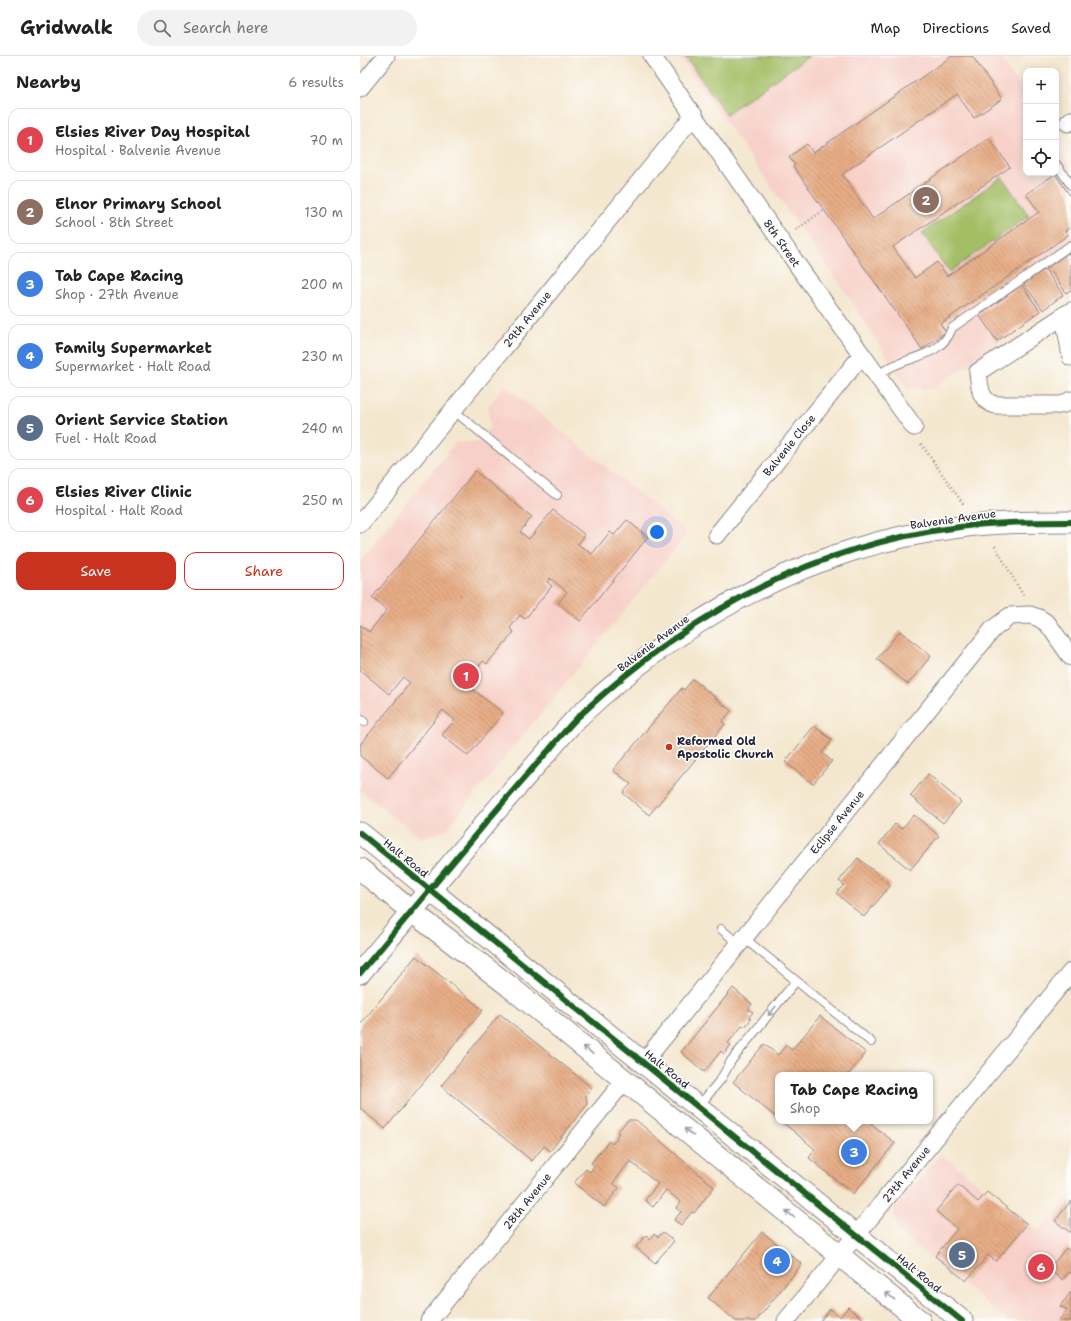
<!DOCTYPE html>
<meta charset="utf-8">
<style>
body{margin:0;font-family:"Shantell Sans",sans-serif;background:#f2f2f2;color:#222}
.controls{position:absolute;right:12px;top:12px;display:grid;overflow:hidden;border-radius:8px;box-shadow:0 2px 10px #0003}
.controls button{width:36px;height:36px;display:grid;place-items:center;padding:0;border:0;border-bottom:1px solid #e0e0e0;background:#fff;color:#222;font:20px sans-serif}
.you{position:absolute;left:297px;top:476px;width:14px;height:14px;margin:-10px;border:3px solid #fff;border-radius:50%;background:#1a73e8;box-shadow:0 0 0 6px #1a73e833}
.badge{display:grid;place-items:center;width:26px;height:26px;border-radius:50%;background:#c8321e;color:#fff;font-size:13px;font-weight:700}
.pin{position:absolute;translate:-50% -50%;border:2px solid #fff;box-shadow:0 1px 4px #0006}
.popup{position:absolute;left:415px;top:1016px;width:158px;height:52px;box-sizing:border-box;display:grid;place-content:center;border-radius:8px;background:#fff;filter:drop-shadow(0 1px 3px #0005);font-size:13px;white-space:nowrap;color:#767676}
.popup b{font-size:15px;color:#222}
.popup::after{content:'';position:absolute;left:50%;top:100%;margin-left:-8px;border:8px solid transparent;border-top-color:#fff}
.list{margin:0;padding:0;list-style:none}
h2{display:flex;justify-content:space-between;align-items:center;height:52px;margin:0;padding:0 16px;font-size:17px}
h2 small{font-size:13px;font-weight:400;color:#767676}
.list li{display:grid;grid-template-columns:26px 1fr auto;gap:12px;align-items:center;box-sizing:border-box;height:64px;margin:0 8px 8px;padding:0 8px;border:1px solid #e0e0e0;border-radius:12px}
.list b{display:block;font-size:15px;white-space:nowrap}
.list p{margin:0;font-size:13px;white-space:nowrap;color:#767676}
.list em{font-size:13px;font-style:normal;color:#767676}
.actions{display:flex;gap:8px;padding:12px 16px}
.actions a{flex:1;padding:9px 0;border:1px solid #c8321e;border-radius:12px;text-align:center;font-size:14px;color:#c8321e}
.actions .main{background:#c8321e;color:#fff}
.icon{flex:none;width:22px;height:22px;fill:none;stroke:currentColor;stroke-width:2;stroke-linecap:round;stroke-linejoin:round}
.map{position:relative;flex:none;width:711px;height:1265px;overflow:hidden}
header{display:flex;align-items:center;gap:24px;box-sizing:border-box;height:56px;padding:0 20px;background:#fff;border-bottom:1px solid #e0e0e0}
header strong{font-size:19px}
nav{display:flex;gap:22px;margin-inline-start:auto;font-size:14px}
.search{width:280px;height:36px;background:#f2f2f2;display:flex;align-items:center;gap:10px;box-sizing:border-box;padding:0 14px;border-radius:22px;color:#767676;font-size:15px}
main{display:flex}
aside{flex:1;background:#fff}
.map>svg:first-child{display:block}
</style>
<header>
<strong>Gridwalk</strong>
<div class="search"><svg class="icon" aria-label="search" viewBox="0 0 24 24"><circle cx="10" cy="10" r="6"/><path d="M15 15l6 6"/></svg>Search here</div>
<nav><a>Map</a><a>Directions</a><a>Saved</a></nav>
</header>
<main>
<aside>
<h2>Nearby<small>6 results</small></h2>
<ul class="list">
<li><span class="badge" style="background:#e0444e">1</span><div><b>Elsies River Day Hospital</b><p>Hospital · Balvenie Avenue</p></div><em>70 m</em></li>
<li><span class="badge" style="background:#8d6e63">2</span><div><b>Elnor Primary School</b><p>School · 8th Street</p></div><em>130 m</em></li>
<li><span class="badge" style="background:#3f7fe0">3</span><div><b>Tab Cape Racing</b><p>Shop · 27th Avenue</p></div><em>200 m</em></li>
<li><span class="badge" style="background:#3f7fe0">4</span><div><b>Family Supermarket</b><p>Supermarket · Halt Road</p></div><em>230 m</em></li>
<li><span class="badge" style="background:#5c6f8a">5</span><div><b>Orient Service Station</b><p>Fuel · Halt Road</p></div><em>240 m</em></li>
<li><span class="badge" style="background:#e0444e">6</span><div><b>Elsies River Clinic</b><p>Hospital · Halt Road</p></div><em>250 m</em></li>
</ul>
<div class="actions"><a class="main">Save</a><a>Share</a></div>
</aside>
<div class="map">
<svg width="711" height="1265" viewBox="0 0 711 1265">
<defs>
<pattern id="building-back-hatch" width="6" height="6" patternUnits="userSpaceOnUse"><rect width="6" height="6" fill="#e7ad86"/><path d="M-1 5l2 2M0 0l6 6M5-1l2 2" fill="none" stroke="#bb8c6f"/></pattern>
</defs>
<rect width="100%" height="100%" fill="#fdfcf7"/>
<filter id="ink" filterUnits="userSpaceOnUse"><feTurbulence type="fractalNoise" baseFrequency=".025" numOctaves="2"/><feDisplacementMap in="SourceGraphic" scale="8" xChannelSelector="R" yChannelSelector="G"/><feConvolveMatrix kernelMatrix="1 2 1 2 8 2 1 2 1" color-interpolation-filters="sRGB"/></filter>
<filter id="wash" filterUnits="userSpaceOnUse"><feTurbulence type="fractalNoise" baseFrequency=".012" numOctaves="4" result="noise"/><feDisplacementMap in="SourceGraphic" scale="16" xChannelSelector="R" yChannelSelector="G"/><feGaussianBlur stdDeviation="0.9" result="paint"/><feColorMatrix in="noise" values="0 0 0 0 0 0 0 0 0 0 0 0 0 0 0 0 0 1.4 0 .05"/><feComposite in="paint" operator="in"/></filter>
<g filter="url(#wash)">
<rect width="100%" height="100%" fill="#f4e7cf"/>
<g fill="#f7d1c9">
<path d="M 319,0 L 639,0 L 666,39 L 666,117 L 696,117 L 696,89 L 711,110 L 711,237 L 573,333 L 548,333 L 488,240 Z"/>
<path d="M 145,330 L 328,477 L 85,775 L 60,782 L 0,734 L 0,505 L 96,386 L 118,386 L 130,371 L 128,350 Z"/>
<path d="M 581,1098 L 679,1176 L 711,1137 L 711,1265 L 649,1265 L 537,1175 L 534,1154 Z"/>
</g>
<g fill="#a3be65" stroke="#627050">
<path d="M 325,0 L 449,0 L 366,58 Z"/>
<path d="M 642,121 L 669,160 L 589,216 L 562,177 Z"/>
</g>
<g id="blocks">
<g fill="url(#building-back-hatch)">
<path d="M 592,0 L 612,0 L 642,43 L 614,62 L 597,38 L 482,118 L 513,163 L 629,82 L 650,111 L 533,191 L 555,222 L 577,206 L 587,220 L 679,156 L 666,138 L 695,118 L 711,141 L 711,170 L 705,175 L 708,179 L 580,268 L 586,276 L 562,293 L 433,110 L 435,109 L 429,101 L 447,88 L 453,97 Z"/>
<path d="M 708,197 L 711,201 L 711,234 L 706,237 L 688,211 Z"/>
<path d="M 685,213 L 703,239 L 683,254 L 664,228 Z"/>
<path d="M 662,229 L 680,255 L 637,285 L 619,259 Z"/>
<path d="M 115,415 L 172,461 L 160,476 L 169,483 L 193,454 L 225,479 L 218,488 L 232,498 L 250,476 L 254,479 L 267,464 L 288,481 L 220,565 L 198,547 L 207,536 L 190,522 L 187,526 L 192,530 L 165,563 L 160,559 L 150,572 L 154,576 L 127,608 L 123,605 L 105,627 L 143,657 L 108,700 L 82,679 L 95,664 L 83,654 L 28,722 L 0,700 L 0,689 L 50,627 L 43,621 L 29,638 L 0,614 L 0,569 L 9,576 L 27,554 L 12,542 Z"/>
<path d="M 540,575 L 571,600 L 548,628 L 517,603 Z"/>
<path d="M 333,623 L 371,655 L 362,666 L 365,668 L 289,759 L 263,737 L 271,728 L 253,714 L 322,632 L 324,634 Z"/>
<path d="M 454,670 L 472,684 L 462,697 L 472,705 L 453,728 L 425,706 Z"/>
<path d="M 568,718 L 601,746 L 583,767 L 550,740 Z"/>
<path d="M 554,759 L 579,780 L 550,814 L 519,788 L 535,768 L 541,773 Z"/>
<path d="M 498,802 L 531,829 L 504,861 L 476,837 L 484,829 L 479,825 Z"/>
<path d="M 56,900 L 123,954 L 25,1073 L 0,1052 L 0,969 Z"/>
<path d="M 373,932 L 392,948 L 388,953 L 393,956 L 389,961 L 391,963 L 385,971 L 383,969 L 368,987 L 371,989 L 364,998 L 361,995 L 344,1016 L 321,996 Z"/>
<path d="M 140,958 L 232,1032 L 226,1039 L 227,1049 L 190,1095 L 184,1090 L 172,1105 L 81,1030 Z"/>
<path d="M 460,960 L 506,997 L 488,1019 L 418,1019 L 418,1063 L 373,1026 L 404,988 L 418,999 L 426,989 L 432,994 Z"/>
<path d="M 268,1064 L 276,1064 L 354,1131 L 334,1157 L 332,1156 L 321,1169 L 314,1164 L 321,1156 L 316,1152 L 321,1146 L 306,1134 L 293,1151 L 285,1144 L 298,1128 L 270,1105 L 253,1127 L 259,1132 L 244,1151 L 214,1127 L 226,1113 L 230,1116 L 234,1110 L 231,1107 L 249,1085 L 252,1088 L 257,1082 L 256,1081 L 259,1077 L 257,1076 Z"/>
<path d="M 421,1065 L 508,1065 L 535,1087 L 493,1138 L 449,1102 L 455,1093 Z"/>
<path d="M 598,1129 L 618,1146 L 627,1136 L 667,1168 L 636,1205 L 628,1199 L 606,1225 L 575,1200 L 597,1173 L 576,1155 Z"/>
<path d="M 711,1145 L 711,1177 L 695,1165 Z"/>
<path d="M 303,1176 L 314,1185 L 295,1207 L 276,1191 L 286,1179 L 290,1183 L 294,1178 L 298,1181 Z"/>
<path d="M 402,1176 L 442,1208 L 396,1265 L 376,1265 L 348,1242 Z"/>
<path d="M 706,1192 L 711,1196 L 711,1218 L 709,1216 L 702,1224 L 689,1213 Z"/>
<path d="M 711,1236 L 711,1265 L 700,1265 L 699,1264 L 707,1254 L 700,1250 Z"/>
<path d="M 488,1251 L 506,1265 L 460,1265 L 470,1253 L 480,1261 Z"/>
</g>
</g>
</g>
<g filter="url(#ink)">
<use href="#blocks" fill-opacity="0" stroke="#8b8485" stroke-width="1"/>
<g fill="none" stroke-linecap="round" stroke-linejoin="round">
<g stroke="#8b8485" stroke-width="10">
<g id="service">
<path d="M 696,108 L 711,129"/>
<path d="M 516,320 C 522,316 527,313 533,310 C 555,300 583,298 592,272 L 711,189"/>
<path d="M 93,354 L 197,439"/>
<path d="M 0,663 L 4,666"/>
<path d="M 361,873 L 379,888"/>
<path d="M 384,882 L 511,986"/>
<path d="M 339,1050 L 361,1023 L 371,1005 L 436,925"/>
</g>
</g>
<g stroke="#8b8485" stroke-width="19">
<g id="minor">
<path d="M 292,0 L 443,217 L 554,371"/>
<path d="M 0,32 L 26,0"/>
<path d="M 708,67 L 711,64"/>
<path d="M 711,255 L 618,316 C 620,331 619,344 635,349 L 699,349 L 704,348 L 711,344"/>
<path d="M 704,259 L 711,301"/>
<path d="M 0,468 L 334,59"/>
<path d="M 357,479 L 502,299"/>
<path d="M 283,1007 L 633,573 L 650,560 L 670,559 L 679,562 L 688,568 L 711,601"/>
<path d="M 69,1265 L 265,1024"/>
<path d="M 426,1265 L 711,916"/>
</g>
</g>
<g stroke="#8b8485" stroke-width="23">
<g id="tertiary">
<path d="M 0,777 L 602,1265"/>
<path d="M 0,813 L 51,855 L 149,930 L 560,1265"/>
<path d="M 0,917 C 44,864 89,811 134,757 C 152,736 170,715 189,694 C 198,683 208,671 218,661 C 326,559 452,489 600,471 C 637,466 674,466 711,466"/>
</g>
</g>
<g stroke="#8b8485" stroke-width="2.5" stroke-dasharray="1 3" stroke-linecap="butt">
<path d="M 436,174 L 464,154"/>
<path d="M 561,388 L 604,449"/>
<path d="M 635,490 L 664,541"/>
</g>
<use href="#service" stroke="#fff" stroke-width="8"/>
<use href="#minor" stroke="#fff" stroke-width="17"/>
<use href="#tertiary" stroke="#fff" stroke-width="21"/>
<g stroke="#fdfcf7" stroke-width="8">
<g id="cycleway">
<path d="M 0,777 L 602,1265"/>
<path d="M 0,917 C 44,864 89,811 134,757 C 152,736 170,715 189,694 C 198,683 208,671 218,661 C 326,559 452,489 600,471 C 637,466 674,466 711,466"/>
</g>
</g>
<use href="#cycleway" stroke="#1b5e20" stroke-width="6"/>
</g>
<defs><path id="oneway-shaft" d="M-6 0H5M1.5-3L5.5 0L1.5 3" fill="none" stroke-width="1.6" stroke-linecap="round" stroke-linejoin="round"/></defs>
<g stroke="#9c9ca7">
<use href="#oneway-shaft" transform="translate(412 955) rotate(130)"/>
<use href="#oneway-shaft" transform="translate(228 994) rotate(-141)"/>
<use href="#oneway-shaft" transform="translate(329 1076) rotate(-141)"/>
<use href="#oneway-shaft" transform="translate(430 1158) rotate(-141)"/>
<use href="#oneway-shaft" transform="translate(530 1240) rotate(-141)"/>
</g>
</g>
<circle fill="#c8321e" stroke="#fdfcf7" stroke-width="1.5" cx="309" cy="691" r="4"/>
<g text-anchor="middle" stroke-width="3.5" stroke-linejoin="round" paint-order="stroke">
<g font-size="11" fill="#22223b" stroke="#fdfcf7">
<text transform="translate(422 187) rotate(55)" y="4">8th Street</text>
<text transform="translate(167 263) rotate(-51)" y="4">29th Avenue</text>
<text transform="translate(429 389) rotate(-51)" y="4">Balvenie Close</text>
<text transform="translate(593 463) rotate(-8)" y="4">Balvenie Avenue</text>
<text transform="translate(293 587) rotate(-37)" y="4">Balvenie Avenue</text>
<text transform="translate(477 766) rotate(-51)" y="4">Eclipse Avenue</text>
<text transform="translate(46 802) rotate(39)" y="4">Halt Road</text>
<text transform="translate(307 1013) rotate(39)" y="4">Halt Road</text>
<text transform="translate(546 1118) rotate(-51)" y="4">27th Avenue</text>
<text transform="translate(167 1145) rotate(-51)" y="4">28th Avenue</text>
<text transform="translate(559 1217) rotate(39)" y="4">Halt Road</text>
</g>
<g font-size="11" font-weight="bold" fill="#22223b" stroke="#fdfcf7" text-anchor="start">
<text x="317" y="689">Reformed Old<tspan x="317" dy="13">Apostolic Church</tspan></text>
</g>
</g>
</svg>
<div class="controls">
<button>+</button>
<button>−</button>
<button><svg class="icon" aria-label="locate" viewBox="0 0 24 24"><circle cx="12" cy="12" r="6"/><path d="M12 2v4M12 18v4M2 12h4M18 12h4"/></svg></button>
</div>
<div class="you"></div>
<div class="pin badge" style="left:106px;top:620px;background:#e0444e">1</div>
<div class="pin badge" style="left:566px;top:144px;background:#8d6e63">2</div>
<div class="pin badge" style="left:494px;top:1096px;background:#3f7fe0">3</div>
<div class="popup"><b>Tab Cape Racing</b>Shop</div>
<div class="pin badge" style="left:417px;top:1205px;background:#3f7fe0">4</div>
<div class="pin badge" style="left:602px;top:1199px;background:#5c6f8a">5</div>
<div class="pin badge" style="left:681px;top:1211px;background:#e0444e">6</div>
</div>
</main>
